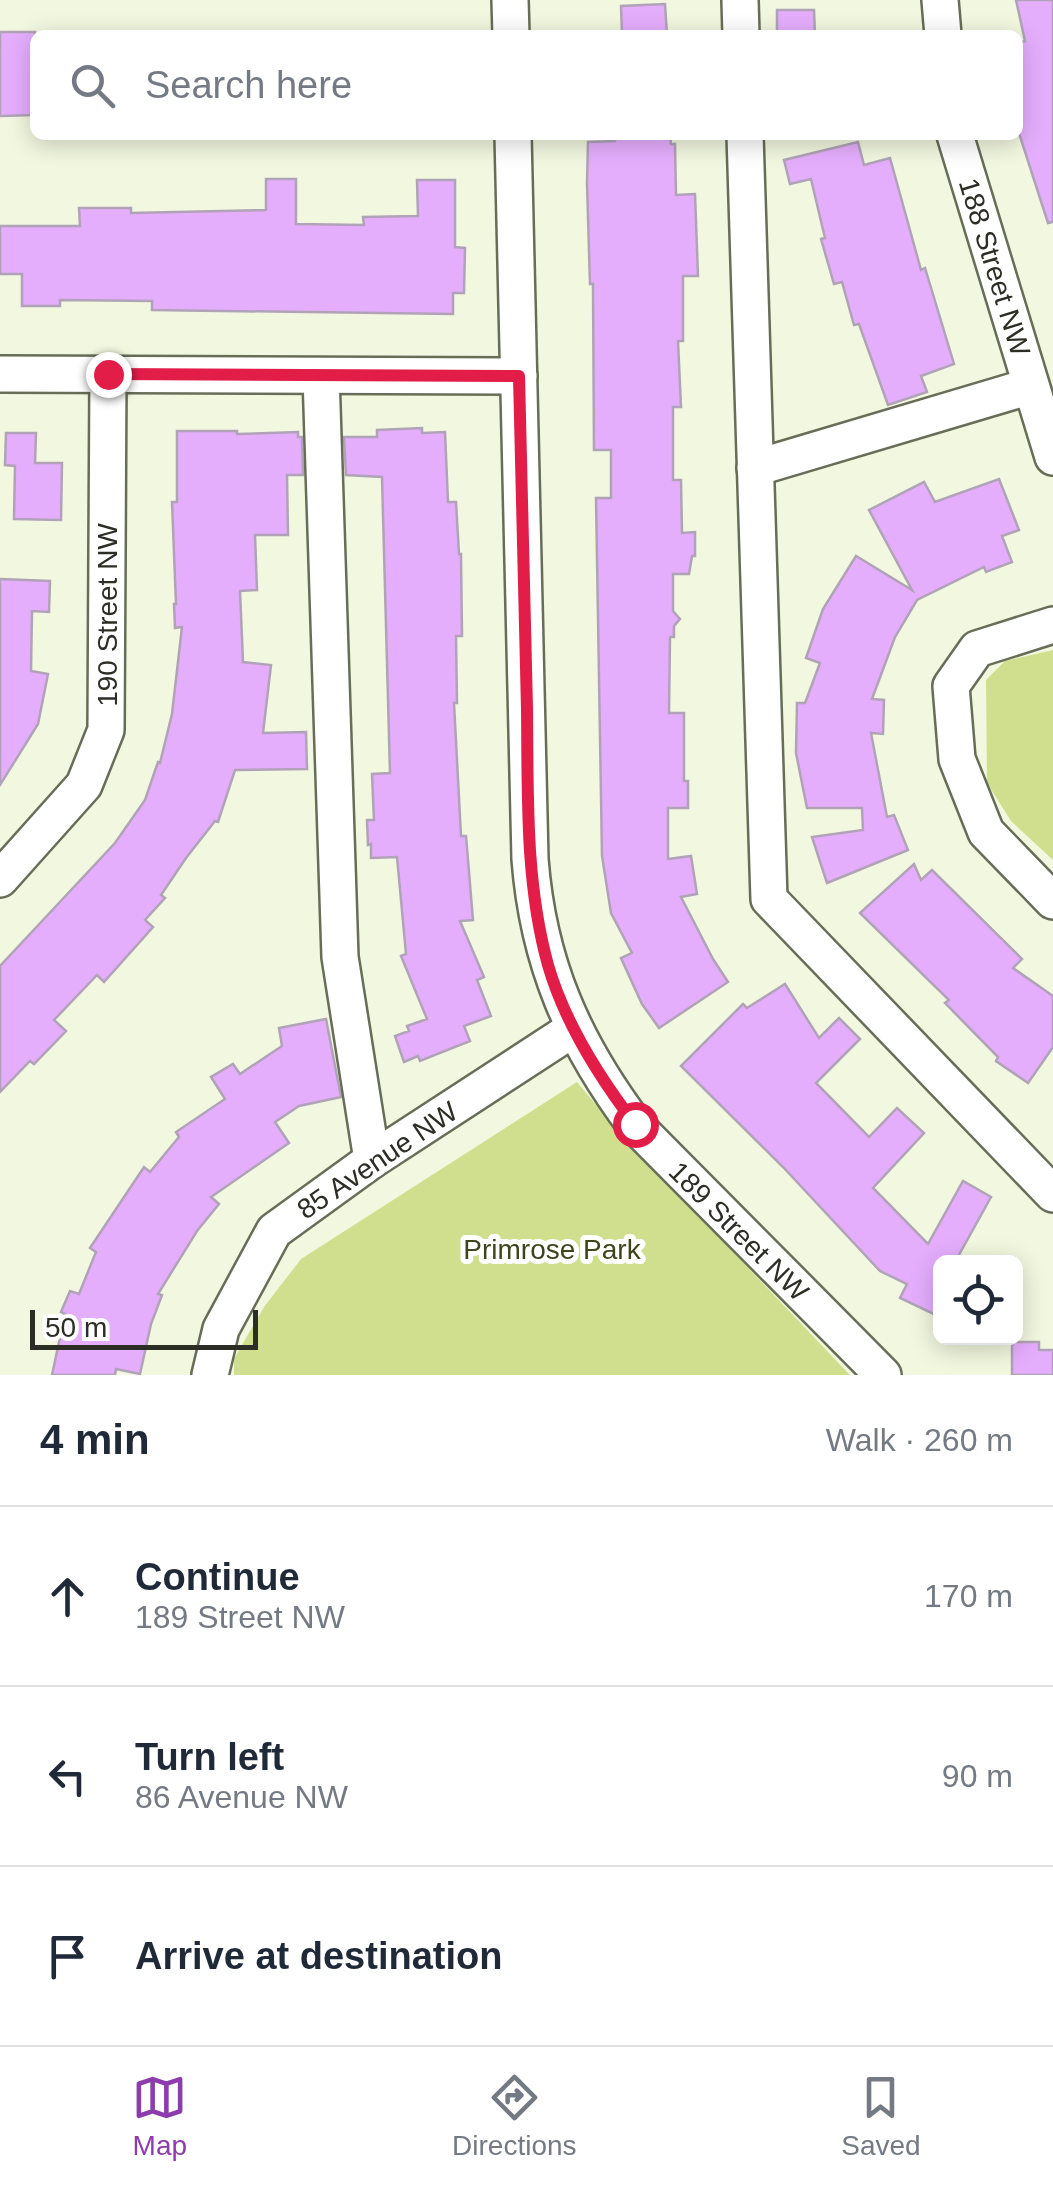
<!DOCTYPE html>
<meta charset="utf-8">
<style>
body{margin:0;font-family:Helvetica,sans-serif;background:#f2f2f3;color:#1f2937}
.controls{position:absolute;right:30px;bottom:30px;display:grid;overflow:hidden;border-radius:15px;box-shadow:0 5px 25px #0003}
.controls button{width:90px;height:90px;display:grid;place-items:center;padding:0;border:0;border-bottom:2px solid #e0e1e3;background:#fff;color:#1f2937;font:50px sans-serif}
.scale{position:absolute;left:30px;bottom:25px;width:228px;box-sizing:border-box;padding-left:10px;border:5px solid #2c2e25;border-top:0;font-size:28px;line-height:35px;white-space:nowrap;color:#2c2e25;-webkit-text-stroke:8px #fff;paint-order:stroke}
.stop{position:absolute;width:30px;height:30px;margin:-22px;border:8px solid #e11d48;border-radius:50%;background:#fff}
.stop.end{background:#e11d48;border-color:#fff;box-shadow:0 2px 10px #0008}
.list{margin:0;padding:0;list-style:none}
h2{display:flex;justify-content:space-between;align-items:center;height:130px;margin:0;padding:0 40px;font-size:42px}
h2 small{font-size:32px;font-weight:400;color:#747a83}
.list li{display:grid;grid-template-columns:65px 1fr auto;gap:30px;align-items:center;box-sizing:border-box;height:180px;padding:0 40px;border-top:2px solid #e0e1e3}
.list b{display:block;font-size:38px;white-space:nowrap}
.list p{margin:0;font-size:32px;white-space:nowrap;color:#747a83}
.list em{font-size:32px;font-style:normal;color:#747a83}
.icon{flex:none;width:55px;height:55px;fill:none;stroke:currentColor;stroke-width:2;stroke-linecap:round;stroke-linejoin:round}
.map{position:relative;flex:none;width:1053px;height:1375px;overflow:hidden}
.search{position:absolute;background:#fff;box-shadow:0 5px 25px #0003;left:30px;right:30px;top:30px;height:110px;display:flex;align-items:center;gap:25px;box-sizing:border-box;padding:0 35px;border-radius:15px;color:#747a83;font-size:38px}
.sheet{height:670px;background:#fff}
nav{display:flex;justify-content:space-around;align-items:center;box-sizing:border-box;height:140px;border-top:2px solid #e0e1e3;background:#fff;font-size:28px;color:#747a83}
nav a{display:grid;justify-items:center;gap:5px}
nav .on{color:#8c3cac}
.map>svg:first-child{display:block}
</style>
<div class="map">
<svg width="1053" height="1375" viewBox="0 0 1053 1375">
<rect width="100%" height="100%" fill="#f2f7df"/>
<g fill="#d0df8e">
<path d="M 1053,650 L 1053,860 L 1011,821 L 987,783 L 986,680 L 1005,661 Z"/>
<path d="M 577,1082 L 618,1131 L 850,1375 L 234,1375 L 234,1359 L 264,1307 L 301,1259 Z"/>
</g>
<g fill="#e5aefd" stroke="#b0a3b7" stroke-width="2.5">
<path d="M 1016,0 L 1053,0 L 1053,222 L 1048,223 L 1018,130 L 1018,43 L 1025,41 Z"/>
<path d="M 665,4 L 667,35 L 622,35 L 621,6 Z"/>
<path d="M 777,10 L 814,10 L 815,35 L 777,35 Z"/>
<path d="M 0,32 L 35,32 L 35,115 L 0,116 Z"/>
<path d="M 615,135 L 670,135 L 671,144 L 675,144 L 676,195 L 695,194 L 698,276 L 683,276 L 683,341 L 678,341 L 681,407 L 673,407 L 673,480 L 681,480 L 682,533 L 695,532 L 695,556 L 692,556 L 689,574 L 673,574 L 673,611 L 680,619 L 674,626 L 674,637 L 670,637 L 669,713 L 684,713 L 684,781 L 688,781 L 688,808 L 668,808 L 668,859 L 691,856 L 697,894 L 681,897 L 713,959 L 728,982 L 659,1028 L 642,1004 L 621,958 L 632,953 L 611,913 L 602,856 L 596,498 L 611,498 L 611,450 L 594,450 L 593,284 L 590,284 L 587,183 L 588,142 L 615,141 Z"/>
<path d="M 858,142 L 864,165 L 890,158 L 921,270 L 925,268 L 954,364 L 921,376 L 927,392 L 888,405 L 859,324 L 854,325 L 842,282 L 834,284 L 821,239 L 825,238 L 811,179 L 790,184 L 784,160 Z"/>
<path d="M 266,179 L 296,179 L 296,224 L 364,225 L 363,217 L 418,216 L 417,180 L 455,180 L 455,247 L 465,248 L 464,293 L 453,293 L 453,314 L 152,310 L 152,301 L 60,300 L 60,306 L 22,306 L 22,274 L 0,274 L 0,226 L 80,226 L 79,208 L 131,208 L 131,213 L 266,210 Z"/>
<path d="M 422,428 L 422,433 L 445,432 L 448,502 L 456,502 L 459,554 L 461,554 L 462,636 L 456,636 L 457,703 L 454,703 L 461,836 L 466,836 L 473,920 L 460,921 L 484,977 L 477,980 L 491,1016 L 464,1026 L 470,1041 L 420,1061 L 418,1056 L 404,1062 L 395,1036 L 409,1031 L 407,1026 L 427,1019 L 401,956 L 406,954 L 397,857 L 371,858 L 371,844 L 368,845 L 367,820 L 374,820 L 372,774 L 390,773 L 382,477 L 346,475 L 344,437 L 377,437 L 377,430 Z"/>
<path d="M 177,431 L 237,431 L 237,434 L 298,432 L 298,437 L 302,437 L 303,475 L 287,475 L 288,535 L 255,535 L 257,590 L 240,591 L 243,662 L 271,665 L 263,733 L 306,732 L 307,769 L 235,770 L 218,822 L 215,821 L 186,858 L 161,895 L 165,898 L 145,920 L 153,927 L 104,982 L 97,975 L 54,1020 L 66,1031 L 34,1064 L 30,1061 L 0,1092 L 0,966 L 115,843 L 145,800 L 158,762 L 160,763 L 172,714 L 182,627 L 175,628 L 174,604 L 176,604 L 172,502 L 177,502 Z"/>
<path d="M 6,433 L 36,433 L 35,463 L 62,463 L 61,520 L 14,519 L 15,466 L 5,465 Z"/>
<path d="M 999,479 L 1019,530 L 1002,536 L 1012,562 L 986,572 L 984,567 L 917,600 L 895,637 L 872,699 L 884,700 L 883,734 L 871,733 L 887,817 L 894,815 L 908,850 L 827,883 L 812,837 L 863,830 L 862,808 L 807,808 L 796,753 L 797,703 L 805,703 L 820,663 L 806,658 L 823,609 L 856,556 L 912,590 L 869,510 L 924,482 L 935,502 Z"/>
<path d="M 0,579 L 50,581 L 49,612 L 32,611 L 31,671 L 48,674 L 38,724 L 0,785 Z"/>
<path d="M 914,864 L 921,880 L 932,870 L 1022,959 L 1013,968 L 1053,996 L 1053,1047 L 1028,1083 L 996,1061 L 998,1057 L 945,1003 L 949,1000 L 860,913 Z"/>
<path d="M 785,984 L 819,1038 L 839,1018 L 860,1039 L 816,1083 L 869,1137 L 897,1108 L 924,1133 L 873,1188 L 928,1244 L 963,1181 L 991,1197 L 955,1262 L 940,1262 L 940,1317 L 900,1298 L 907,1284 L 880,1271 L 783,1167 L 681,1066 L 743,1004 L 747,1008 Z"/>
<path d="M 326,1019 L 341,1097 L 299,1106 L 275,1122 L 289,1143 L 211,1197 L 219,1204 L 197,1231 L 158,1294 L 162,1295 L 151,1324 L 140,1374 L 116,1369 L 115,1375 L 52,1375 L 65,1314 L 61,1312 L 70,1291 L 79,1294 L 96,1252 L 90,1248 L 144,1167 L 150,1172 L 179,1137 L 176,1132 L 225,1099 L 211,1077 L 233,1064 L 240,1074 L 282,1046 L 279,1028 Z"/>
<path d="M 1012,1342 L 1039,1342 L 1039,1350 L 1053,1350 L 1053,1375 L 1012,1375 Z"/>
</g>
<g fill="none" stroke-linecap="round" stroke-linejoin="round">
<g stroke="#686d58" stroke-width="40">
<g id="minor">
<path d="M 510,0 L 511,35"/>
<path d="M 740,0 L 741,35"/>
<path d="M 940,0 L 943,35"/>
<path d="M 513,135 L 530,859 C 538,963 573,1042 635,1125 L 883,1375"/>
<path d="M 745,135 L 769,899 L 1053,1194"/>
<path d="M 955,135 L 1053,457"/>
<path d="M 0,374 L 519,376"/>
<path d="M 321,376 L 340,957 L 372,1160"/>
<path d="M 755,468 L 1031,386"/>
<path d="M 1053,625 L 977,649 L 951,686 L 957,759 L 986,832 L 1053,901"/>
<path d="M 0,879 L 84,785 L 106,730 L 108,374"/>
<path d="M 210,1375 L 221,1329 L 274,1231 L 372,1160 L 573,1029"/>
</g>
</g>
<use href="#minor" stroke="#fff" stroke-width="35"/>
</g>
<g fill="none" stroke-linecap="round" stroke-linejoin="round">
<path stroke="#e11d48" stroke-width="12" d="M 108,374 L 519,376 C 522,487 524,598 527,709 C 528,795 525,882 548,965 C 565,1024 599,1077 635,1124"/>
</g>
<g text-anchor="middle" stroke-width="10" stroke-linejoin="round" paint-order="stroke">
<g font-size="28" fill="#2c2e25" stroke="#fff">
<text transform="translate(995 267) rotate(73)" y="10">188 Street NW</text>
<text transform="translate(107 615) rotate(-90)" y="10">190 Street NW</text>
<text transform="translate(377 1160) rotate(-34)" y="10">85 Avenue NW</text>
<text transform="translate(739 1231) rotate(45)" y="10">189 Street NW</text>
</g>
<g font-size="28" fill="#3e451d" stroke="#fff">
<text x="552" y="1259">Primrose Park</text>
</g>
</g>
</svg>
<div class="controls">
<button><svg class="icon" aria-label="locate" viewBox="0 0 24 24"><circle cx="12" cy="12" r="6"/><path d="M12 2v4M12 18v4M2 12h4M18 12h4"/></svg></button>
</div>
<div class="scale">50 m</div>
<div class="stop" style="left:635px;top:1124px"></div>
<div class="stop end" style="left:108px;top:374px"></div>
<div class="search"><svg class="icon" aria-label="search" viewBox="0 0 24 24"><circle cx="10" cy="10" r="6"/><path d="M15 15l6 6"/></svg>Search here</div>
</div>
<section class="sheet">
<h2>4 min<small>Walk · 260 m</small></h2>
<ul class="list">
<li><svg class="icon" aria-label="ahead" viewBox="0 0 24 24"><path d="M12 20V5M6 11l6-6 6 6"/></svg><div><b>Continue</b><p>189 Street NW</p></div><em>170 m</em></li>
<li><svg class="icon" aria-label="left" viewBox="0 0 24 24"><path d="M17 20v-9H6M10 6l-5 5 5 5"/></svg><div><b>Turn left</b><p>86 Avenue NW</p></div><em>90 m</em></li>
<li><svg class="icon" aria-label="arrive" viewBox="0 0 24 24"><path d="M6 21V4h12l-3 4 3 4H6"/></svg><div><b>Arrive at destination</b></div></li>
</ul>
</section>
<nav>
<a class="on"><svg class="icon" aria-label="map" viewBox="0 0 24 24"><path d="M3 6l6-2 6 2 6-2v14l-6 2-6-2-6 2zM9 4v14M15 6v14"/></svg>Map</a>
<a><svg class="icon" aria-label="directions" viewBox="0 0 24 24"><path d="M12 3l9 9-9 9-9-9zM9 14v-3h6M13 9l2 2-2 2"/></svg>Directions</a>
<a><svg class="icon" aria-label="saved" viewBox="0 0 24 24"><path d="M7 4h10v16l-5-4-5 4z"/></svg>Saved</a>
</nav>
